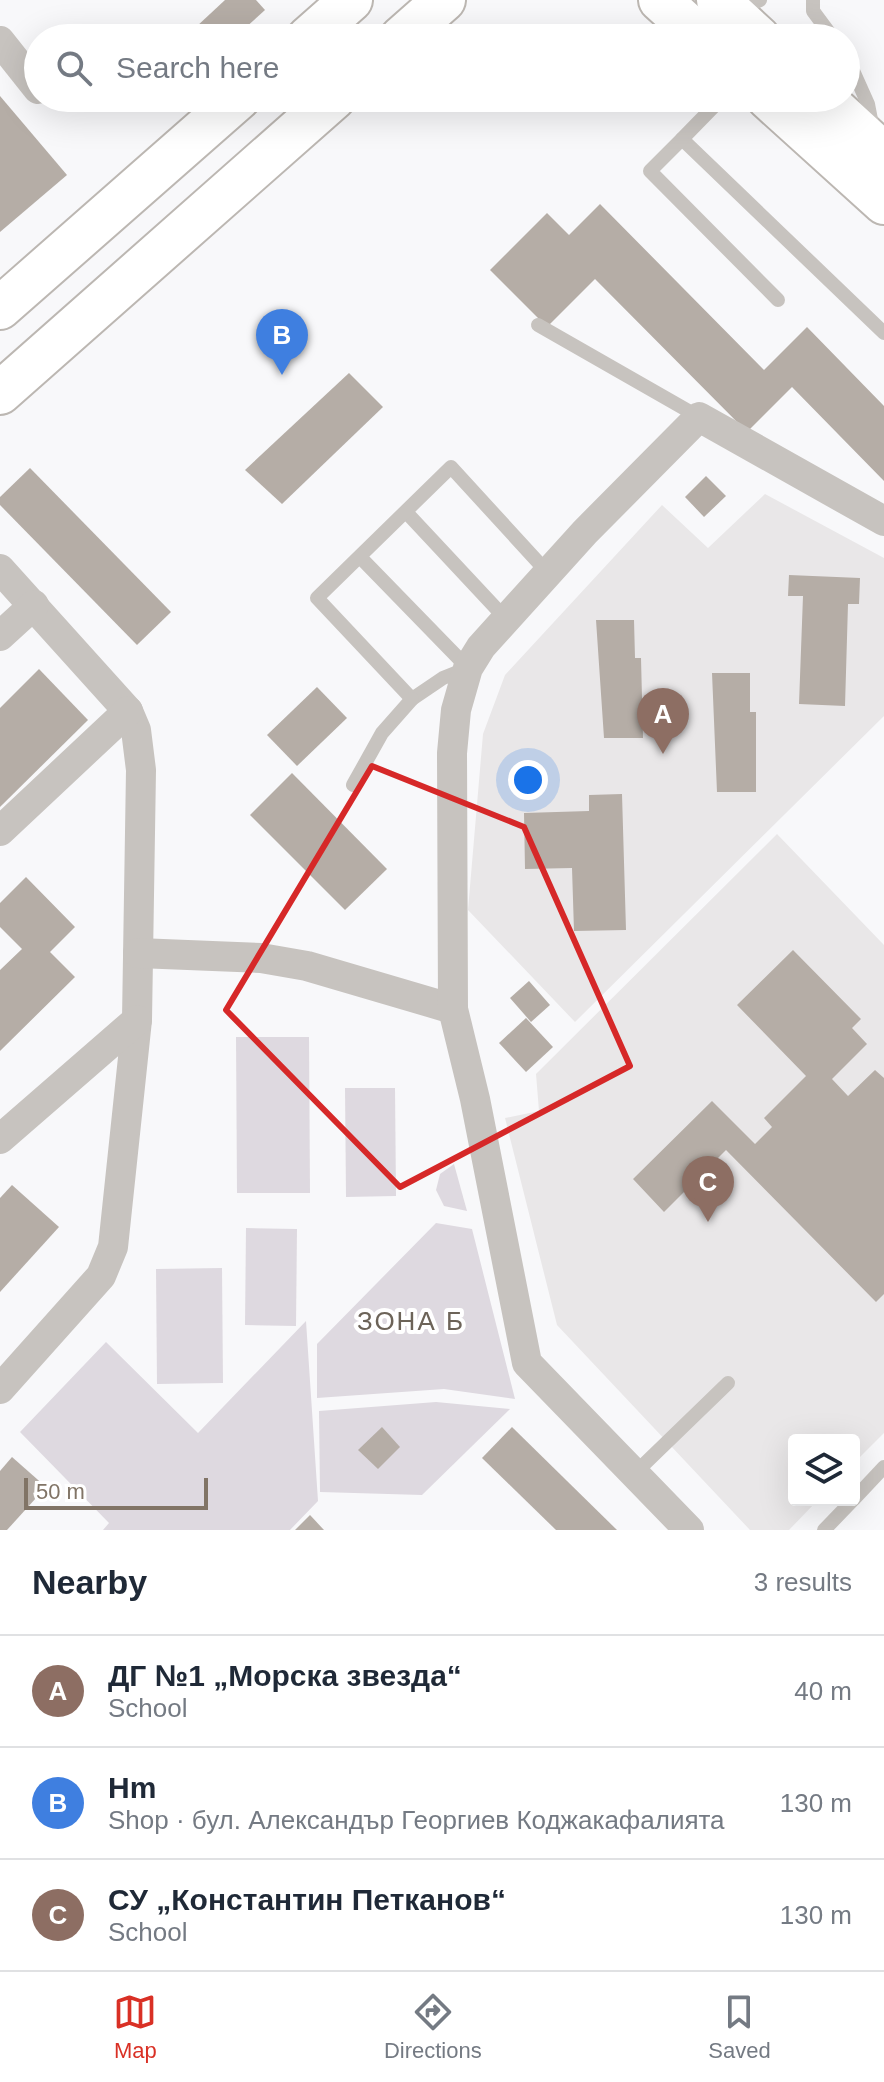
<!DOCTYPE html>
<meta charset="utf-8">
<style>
body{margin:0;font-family:Helvetica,sans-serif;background:#f6f6f7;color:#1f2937}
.controls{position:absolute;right:24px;bottom:24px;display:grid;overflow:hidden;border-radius:8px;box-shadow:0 8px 32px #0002}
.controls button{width:72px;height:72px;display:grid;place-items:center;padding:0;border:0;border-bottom:2px solid #e0e1e3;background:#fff;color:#1f2937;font:40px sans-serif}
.scale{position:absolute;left:24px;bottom:20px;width:184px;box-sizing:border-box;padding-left:8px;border:4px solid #817466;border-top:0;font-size:22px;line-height:28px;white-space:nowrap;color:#817466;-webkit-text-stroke:6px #fff;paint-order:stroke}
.you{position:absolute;left:528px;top:780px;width:28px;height:28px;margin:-20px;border:6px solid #fff;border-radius:50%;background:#1a73e8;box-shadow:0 0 0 12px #1a73e833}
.badge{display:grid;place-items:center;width:52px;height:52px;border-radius:50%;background:#d93025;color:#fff;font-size:26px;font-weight:700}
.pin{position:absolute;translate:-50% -66px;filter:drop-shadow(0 2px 4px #0008)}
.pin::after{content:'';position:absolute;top:42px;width:28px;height:24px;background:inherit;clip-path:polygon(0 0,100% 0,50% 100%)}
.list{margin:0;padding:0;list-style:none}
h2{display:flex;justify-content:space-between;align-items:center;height:104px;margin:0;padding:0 32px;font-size:34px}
h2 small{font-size:26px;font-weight:400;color:#747a83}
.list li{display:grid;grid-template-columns:52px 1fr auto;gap:24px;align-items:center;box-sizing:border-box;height:112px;padding:0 32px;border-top:2px solid #e0e1e3}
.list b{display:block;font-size:30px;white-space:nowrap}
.list p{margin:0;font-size:26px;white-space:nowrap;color:#747a83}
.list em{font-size:26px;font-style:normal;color:#747a83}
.icon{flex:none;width:44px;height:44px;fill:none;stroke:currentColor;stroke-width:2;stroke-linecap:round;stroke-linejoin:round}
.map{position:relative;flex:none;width:884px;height:1530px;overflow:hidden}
.search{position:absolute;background:#fff;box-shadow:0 8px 32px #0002;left:24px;right:24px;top:24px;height:88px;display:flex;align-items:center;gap:20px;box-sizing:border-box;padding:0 28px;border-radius:44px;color:#747a83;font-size:30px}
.sheet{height:440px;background:#fff}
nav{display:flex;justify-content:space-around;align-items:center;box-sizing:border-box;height:112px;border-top:2px solid #e0e1e3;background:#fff;font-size:22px;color:#747a83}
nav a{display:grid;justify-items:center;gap:4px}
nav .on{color:#d93025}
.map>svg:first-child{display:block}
</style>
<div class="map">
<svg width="884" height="1530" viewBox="0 0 884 1530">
<rect width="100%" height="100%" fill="#f8f8fa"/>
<g fill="#e9e7e8">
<path d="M 765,494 L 884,558 L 884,716 L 575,1022 L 468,910 L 483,734 L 505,675 L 662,505 L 708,548 Z"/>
<path d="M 777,834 L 884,945 L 884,1433 L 854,1463 L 854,1440 L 794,1440 L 794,1500 L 818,1500 L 789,1530 L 750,1530 L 557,1325 L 505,1118 L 539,1111 L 536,1074 Z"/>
</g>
<g fill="#ded9e0">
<path d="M 236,1037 L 309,1037 L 310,1193 L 237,1193 Z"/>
<path d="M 345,1088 L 395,1088 L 396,1196 L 346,1197 Z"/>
<path d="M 454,1164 L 467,1211 L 444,1206 L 436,1190 L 440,1174 Z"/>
<path d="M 436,1223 L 472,1229 L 515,1399 L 444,1389 L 317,1398 L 317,1344 Z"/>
<path d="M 246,1228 L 297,1229 L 296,1326 L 245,1325 Z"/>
<path d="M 222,1268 L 223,1383 L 157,1384 L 156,1269 Z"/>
<path d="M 306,1321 L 318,1501 L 290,1530 L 103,1530 L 109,1523 L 20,1432 L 106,1342 L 198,1433 Z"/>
<path d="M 436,1402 L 510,1409 L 422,1495 L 320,1492 L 319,1411 Z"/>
</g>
<g fill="#b5ada6">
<path d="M 225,0 L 256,0 L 265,10 L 234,38 L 206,38 L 196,27 Z"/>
<path d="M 0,96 L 67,175 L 0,232 Z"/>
<path d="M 600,204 L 764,370 L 807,327 L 884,406 L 884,481 L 792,387 L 747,432 L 595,279 L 547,327 L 490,270 L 547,213 L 569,235 Z"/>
<path d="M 349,373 L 383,407 L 282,504 L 245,470 Z"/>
<path d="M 30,468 L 171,612 L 137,645 L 0,505 L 0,497 Z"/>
<path d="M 706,476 L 726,496 L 704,517 L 685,497 Z"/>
<path d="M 789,575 L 860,578 L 859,604 L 848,604 L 845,706 L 799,704 L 803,596 L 788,596 Z"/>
<path d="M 596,620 L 634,620 L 635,658 L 641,658 L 643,738 L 604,738 Z"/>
<path d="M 39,669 L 88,720 L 0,807 L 0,708 Z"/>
<path d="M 712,673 L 750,673 L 750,712 L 756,712 L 756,792 L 717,792 Z"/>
<path d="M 317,687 L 347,718 L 297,766 L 267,735 Z"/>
<path d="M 292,773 L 387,869 L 345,910 L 250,815 Z"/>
<path d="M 622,794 L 626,930 L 574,931 L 572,868 L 525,869 L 524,813 L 589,811 L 589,795 Z"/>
<path d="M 26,877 L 75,927 L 50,952 L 75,977 L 0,1051 L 0,970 L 22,949 L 0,927 L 0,903 Z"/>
<path d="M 793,950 L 861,1019 L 852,1028 L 867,1044 L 832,1079 L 848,1096 L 875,1070 L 884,1078 L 884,1294 L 876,1302 L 726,1150 L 664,1212 L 633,1179 L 712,1101 L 755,1144 L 772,1127 L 764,1118 L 806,1076 L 737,1005 Z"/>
<path d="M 529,981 L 550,1005 L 531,1022 L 510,998 Z"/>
<path d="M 526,1018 L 553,1047 L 526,1072 L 499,1043 Z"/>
<path d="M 12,1185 L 59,1227 L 0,1292 L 0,1198 Z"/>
<path d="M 382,1427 L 400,1447 L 378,1469 L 358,1450 Z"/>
<path d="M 512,1427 L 617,1530 L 556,1530 L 482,1458 Z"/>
<path d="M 12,1457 L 46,1487 L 7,1530 L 0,1530 L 0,1471 Z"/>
<path d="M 310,1515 L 324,1530 L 295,1530 Z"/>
</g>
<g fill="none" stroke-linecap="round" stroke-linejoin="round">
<g stroke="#bcb7b2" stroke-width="46">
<g id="secondary">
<path d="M 660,0 L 702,38"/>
<path d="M 718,0 L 759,38"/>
<path d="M 308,38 L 351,0"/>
<path d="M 401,38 L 444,0"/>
<path d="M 768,98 L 884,203"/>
<path d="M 823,98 L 884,154"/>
<path d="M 0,308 L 239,98"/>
<path d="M 0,393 L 334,98"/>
</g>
</g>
<g stroke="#c7c3bf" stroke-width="14">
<path d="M 813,0 L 813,11 L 833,38"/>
<path d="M 735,11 L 760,0"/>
<path d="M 846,55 L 868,104 L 873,130"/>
<path d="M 722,98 L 682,139 L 884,333"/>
<path d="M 682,139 L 650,171 L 778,300"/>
<path d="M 538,325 L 699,417"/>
<path d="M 406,512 L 506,619"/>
<path d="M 360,557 L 468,668 L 443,678 L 412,699 L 317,598 L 451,467 L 548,573"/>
<path d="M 353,785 L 382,733 L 412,699"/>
<path d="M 633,1475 L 728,1383"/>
<path d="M 854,1499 L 884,1467"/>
<path d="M 824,1530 L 853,1500"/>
</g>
<g stroke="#c7c3bf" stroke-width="30">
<path d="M 0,41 L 38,89"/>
<path d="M 0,569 L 128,711 L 136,730 L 141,770 L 137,1020 L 113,1247 L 101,1276 L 0,1389"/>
<path d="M 0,636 L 34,605"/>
<path d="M 0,831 L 128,711"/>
<path d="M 138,953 L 261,958 L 307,966 L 453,1009"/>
<path d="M 0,1139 L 137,1020"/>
<path d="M 689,1530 L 527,1363 L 475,1099 L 453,1009 L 452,753 L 456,710 L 468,668 L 481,647 L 585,532 L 699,417 L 884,521"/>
</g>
<use href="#secondary" stroke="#fff" stroke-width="42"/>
</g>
<path fill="none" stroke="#d62828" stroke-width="6" stroke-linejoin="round" d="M 372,766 L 524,827 L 630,1066 L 400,1187 L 226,1010 Z"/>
<g text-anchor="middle" stroke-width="8" stroke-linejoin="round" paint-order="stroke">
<g font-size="26" letter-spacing="2" fill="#6c6358" stroke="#fff">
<text x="411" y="1330">ЗОНА Б</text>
</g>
</g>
</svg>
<div class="controls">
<button><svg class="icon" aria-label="layers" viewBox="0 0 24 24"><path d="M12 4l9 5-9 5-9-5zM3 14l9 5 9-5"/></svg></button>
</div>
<div class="scale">50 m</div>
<div class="you"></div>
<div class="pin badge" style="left:663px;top:754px;background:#8d6e63">A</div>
<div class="pin badge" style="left:282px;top:375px;background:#3f7fe0">B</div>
<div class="pin badge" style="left:708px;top:1222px;background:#8d6e63">C</div>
<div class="search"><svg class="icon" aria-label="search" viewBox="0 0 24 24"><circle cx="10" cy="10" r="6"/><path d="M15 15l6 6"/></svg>Search here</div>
</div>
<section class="sheet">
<h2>Nearby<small>3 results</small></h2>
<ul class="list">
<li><span class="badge" style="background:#8d6e63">A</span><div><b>ДГ №1 „Морска звезда“</b><p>School</p></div><em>40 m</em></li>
<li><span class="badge" style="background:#3f7fe0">B</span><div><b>Hm</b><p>Shop · бул. Александър Георгиев Коджакафалията</p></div><em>130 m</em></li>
<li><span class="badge" style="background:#8d6e63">C</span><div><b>СУ „Константин Петканов“</b><p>School</p></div><em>130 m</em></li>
</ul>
</section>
<nav>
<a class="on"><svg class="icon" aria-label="map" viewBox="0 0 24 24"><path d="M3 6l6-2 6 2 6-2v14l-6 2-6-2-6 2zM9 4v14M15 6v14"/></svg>Map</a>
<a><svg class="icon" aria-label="directions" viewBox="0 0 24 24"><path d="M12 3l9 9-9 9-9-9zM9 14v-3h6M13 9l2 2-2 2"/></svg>Directions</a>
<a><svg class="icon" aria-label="saved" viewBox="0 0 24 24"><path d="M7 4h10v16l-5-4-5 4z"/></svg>Saved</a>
</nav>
